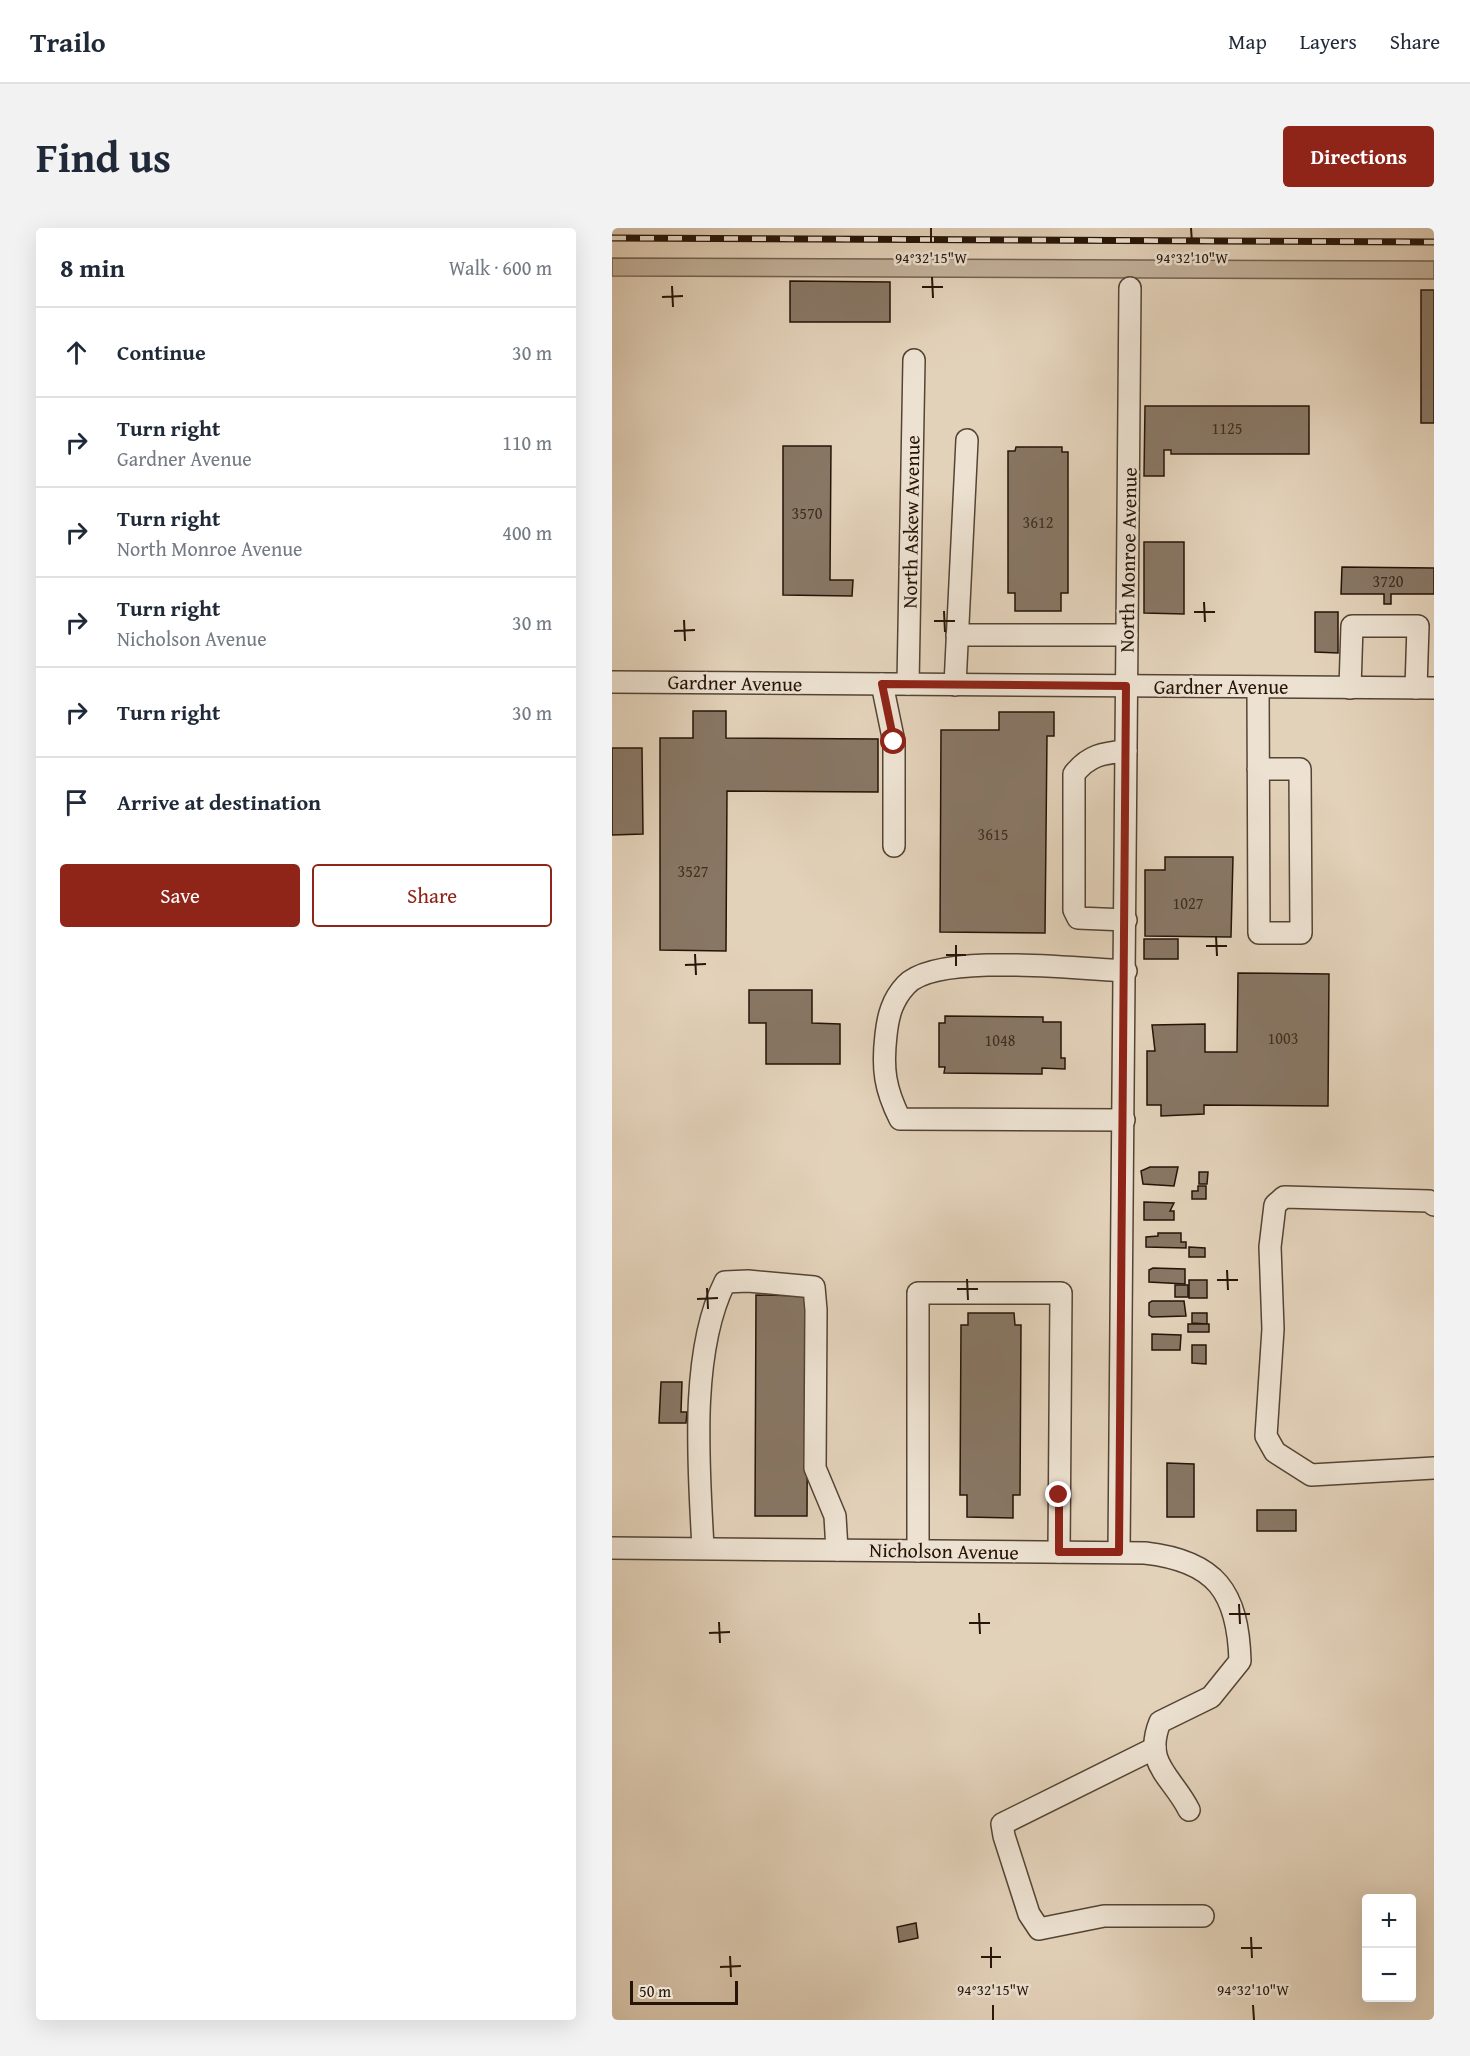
<!DOCTYPE html>
<meta charset="utf-8">
<style>
body{margin:0;font-family:"Gentium Book Plus",serif;background:#f2f2f3;color:#1f2937}
.controls{position:absolute;right:18px;bottom:18px;display:grid;overflow:hidden;border-radius:6px;box-shadow:0 6px 24px #0002}
.controls button{width:54px;height:54px;display:grid;place-items:center;padding:0;border:0;border-bottom:2px solid #e0e1e3;background:#fff;color:#1f2937;font:30px sans-serif}
.scale{position:absolute;left:18px;bottom:15px;width:108px;box-sizing:border-box;padding-left:6px;border:3px solid #251408;border-top:0;font-size:16px;line-height:21px;white-space:nowrap;color:#251408;-webkit-text-stroke:4px #ede2d2;paint-order:stroke}
.stop{position:absolute;width:18px;height:18px;margin:-14px;border:4px solid #8f2418;border-radius:50%;background:#fff}
.stop.end{background:#8f2418;border-color:#fff;box-shadow:0 2px 6px #0008}
.list{margin:0;padding:0;list-style:none}
h2{display:flex;justify-content:space-between;align-items:center;height:78px;margin:0;padding:0 24px;font-size:26px}
h2 small{font-size:20px;font-weight:400;color:#747a83}
.list li{display:grid;grid-template-columns:39px 1fr auto;gap:18px;align-items:center;box-sizing:border-box;height:90px;padding:0 24px;border-top:2px solid #e0e1e3}
.list b{display:block;font-size:22px;white-space:nowrap}
.list p{margin:0;font-size:20px;white-space:nowrap;color:#747a83}
.list em{font-size:20px;font-style:normal;color:#747a83}
.actions{display:flex;gap:12px;padding:18px 24px}
.actions a{flex:1;padding:14px 0;border:2px solid #8f2418;border-radius:6px;text-align:center;font-size:21px;color:#8f2418}
.actions .main{background:#8f2418;color:#fff}
.icon{flex:none;width:33px;height:33px;fill:none;stroke:currentColor;stroke-width:2;stroke-linecap:round;stroke-linejoin:round}
.map{position:relative;flex:none;width:822px;height:1792px;overflow:hidden;border-radius:6px}
header{display:flex;align-items:center;gap:36px;box-sizing:border-box;height:84px;padding:0 30px;background:#fff;border-bottom:2px solid #e0e1e3}
header strong{font-size:28px}
nav{display:flex;gap:33px;margin-inline-start:auto;font-size:21px}
.intro{display:flex;align-items:center;justify-content:space-between;box-sizing:border-box;height:144px;padding:0 36px}
h1{margin:0;font-size:42px}
.button{padding:15px 27px;border-radius:6px;background:#8f2418;color:#fff;font-size:21px;font-weight:700}
main{display:flex;gap:36px;padding:0 36px}
aside{flex:1;background:#fff;border-radius:6px;box-shadow:0 6px 24px #0002}
.map>svg:first-child{display:block}
</style>
<header>
<strong>Trailo</strong>
<nav><a>Map</a><a>Layers</a><a>Share</a></nav>
</header>
<div class="intro"><h1>Find us</h1><a class="button">Directions</a></div>
<main>
<aside>
<h2>8 min<small>Walk · 600 m</small></h2>
<ul class="list">
<li><svg class="icon" aria-label="ahead" viewBox="0 0 24 24"><path d="M12 20V5M6 11l6-6 6 6"/></svg><div><b>Continue</b></div><em>30 m</em></li>
<li><svg class="icon" aria-label="right" viewBox="0 0 24 24"><path d="M7 20v-9h11M14 6l5 5-5 5"/></svg><div><b>Turn right</b><p>Gardner Avenue</p></div><em>110 m</em></li>
<li><svg class="icon" aria-label="right" viewBox="0 0 24 24"><path d="M7 20v-9h11M14 6l5 5-5 5"/></svg><div><b>Turn right</b><p>North Monroe Avenue</p></div><em>400 m</em></li>
<li><svg class="icon" aria-label="right" viewBox="0 0 24 24"><path d="M7 20v-9h11M14 6l5 5-5 5"/></svg><div><b>Turn right</b><p>Nicholson Avenue</p></div><em>30 m</em></li>
<li><svg class="icon" aria-label="right" viewBox="0 0 24 24"><path d="M7 20v-9h11M14 6l5 5-5 5"/></svg><div><b>Turn right</b></div><em>30 m</em></li>
<li><svg class="icon" aria-label="arrive" viewBox="0 0 24 24"><path d="M6 21V4h12l-3 4 3 4H6"/></svg><div><b>Arrive at destination</b></div></li>
</ul>
<div class="actions"><a class="main">Save</a><a>Share</a></div>
</aside>
<div class="map">
<svg width="822" height="1792" viewBox="0 0 822 1792">
<rect width="100%" height="100%" fill="#e3d2ba"/>
<filter id="stains"><feTurbulence type="fractalNoise" baseFrequency=".00333" numOctaves="4"/><feColorMatrix values="0 0 0 0 .2 0 0 0 0 .09 0 0 0 0 .02 0 0 0 .5 -.17"/></filter>
<radialGradient id="worn" r=".72"><stop offset=".6" stop-color="#630" stop-opacity="0"/><stop offset="1" stop-color="#630" stop-opacity=".3"/></radialGradient>
<path fill="#c3b29c" stroke="#746352" stroke-width="1.5" d="M 0,30 L 822,33 L 822,51 L 0,48 Z"/>
<g fill="#887765" stroke="#251408" stroke-width="1.5">
<path d="M 178,53 L 278,54 L 278,94 L 178,94 Z"/>
<rect x="809" y="62" width="13" height="133"/>
<path d="M 533,178 L 697,178 L 697,226 L 559,226 L 559,222 L 552,222 L 552,248 L 532,248 Z"/>
<path d="M 171,218 L 219,218 L 218,352 L 241,352 L 240,368 L 171,367 Z"/>
<path d="M 404,219 L 450,219 L 450,224 L 456,224 L 456,365 L 449,365 L 449,383 L 403,383 L 403,365 L 396,365 L 396,223 L 403,223 Z"/>
<path d="M 532,314 L 572,314 L 572,386 L 532,385 Z"/>
<path d="M 730,339 L 822,340 L 822,366 L 779,366 L 779,376 L 772,376 L 772,366 L 729,366 Z"/>
<path d="M 703,384 L 726,384 L 726,425 L 703,424 Z"/>
<path d="M 81,483 L 114,483 L 114,510 L 266,511 L 266,564 L 115,563 L 114,723 L 48,722 L 48,510 L 81,510 Z"/>
<path d="M 387,484 L 442,484 L 442,508 L 435,508 L 433,705 L 328,704 L 329,502 L 387,502 Z"/>
<path d="M 0,520 L 30,520 L 31,606 L 0,607 Z"/>
<path d="M 553,629 L 621,629 L 619,709 L 533,708 L 533,642 L 553,642 Z"/>
<rect x="532" y="711" width="34" height="20"/>
<path d="M 626,745 L 717,746 L 716,878 L 592,877 L 592,886 L 549,888 L 549,877 L 535,877 L 535,823 L 543,823 L 540,797 L 593,796 L 593,824 L 625,824 Z"/>
<path d="M 137,762 L 200,762 L 200,795 L 228,796 L 228,836 L 154,836 L 154,795 L 137,795 Z"/>
<path d="M 333,788 L 431,789 L 431,794 L 449,794 L 449,830 L 453,830 L 453,841 L 430,840 L 430,846 L 332,845 L 333,839 L 327,839 L 327,795 L 333,795 Z"/>
<path d="M 538,939 L 566,939 L 562,958 L 531,956 L 529,943 Z"/>
<path d="M 587,944 L 596,944 L 595,956 L 587,956 Z"/>
<path d="M 586,958 L 594,958 L 594,971 L 580,971 L 580,963 L 586,963 Z"/>
<path d="M 532,974 L 562,975 L 558,983 L 562,983 L 562,992 L 532,992 Z"/>
<path d="M 546,1005 L 569,1005 L 569,1014 L 574,1014 L 574,1020 L 534,1019 L 534,1009 L 546,1008 Z"/>
<path d="M 577,1019 L 593,1020 L 593,1029 L 577,1029 Z"/>
<path d="M 541,1040 L 573,1041 L 573,1056 L 537,1054 L 537,1042 Z"/>
<rect x="577" y="1052" width="18" height="18"/>
<rect x="563" y="1057" width="13" height="12"/>
<path d="M 144,1067 L 196,1068 L 195,1288 L 143,1288 Z"/>
<path d="M 540,1073 L 572,1073 L 574,1088 L 540,1089 L 537,1087 L 537,1075 Z"/>
<path d="M 356,1085 L 402,1085 L 403,1097 L 409,1097 L 408,1267 L 401,1267 L 401,1290 L 355,1289 L 355,1267 L 348,1267 L 349,1097 L 356,1097 Z"/>
<path d="M 580,1085 L 595,1085 L 595,1096 L 580,1095 Z"/>
<rect x="576" y="1096" width="21" height="8"/>
<path d="M 540,1106 L 569,1107 L 568,1122 L 540,1122 Z"/>
<path d="M 580,1117 L 594,1117 L 594,1136 L 580,1135 Z"/>
<path d="M 49,1154 L 70,1154 L 69,1184 L 75,1184 L 74,1195 L 47,1195 Z"/>
<path d="M 555,1235 L 582,1236 L 582,1289 L 555,1289 Z"/>
<rect x="645" y="1282" width="39" height="21"/>
<path d="M 304,1695 L 306,1710 L 287,1714 L 285,1699 Z"/>
</g>
<g fill="none" stroke-linecap="round" stroke-linejoin="round">
<g stroke="#544434" stroke-width="24">
<g id="minor">
<path d="M 345,407 L 515,407"/>
<path d="M 0,454 L 822,460"/>
<path d="M 270,456 L 282,514 L 282,618"/>
<path d="M 296,456 L 302,132"/>
<path d="M 343,457 L 355,212"/>
<path d="M 646,459 L 647,705 L 689,705 L 688,541 L 646,541"/>
<path d="M 738,460 L 740,398 L 806,398 L 804,460"/>
<path d="M 514,692 L 466,690 L 462,682 L 462,546 C 477,527 491,525 514,523"/>
<path d="M 512,892 L 288,891 C 273,861 270,841 274,807 C 276,788 280,772 294,757 C 325,724 466,741 514,743"/>
<path d="M 822,977 L 817,973 L 672,969 L 663,977 L 658,1019 L 661,1101 L 654,1208 L 663,1224 L 699,1247 L 822,1240"/>
<path d="M 0,1320 L 533,1325 C 604,1333 626,1364 628,1433 L 599,1469 L 548,1494 C 531,1536 560,1548 577,1582"/>
<path d="M 91,1320 C 87,1241 77,1126 113,1054 L 136,1053 L 202,1059 L 204,1082 L 203,1240 L 223,1288 L 225,1322"/>
<path d="M 306,1323 L 306,1065 L 449,1065 L 447,1324"/>
<path d="M 507,1324 L 518,60"/>
<path d="M 543,1520 L 390,1596 L 392,1608 L 417,1686 L 427,1701 L 492,1688 L 591,1688"/>
</g>
</g>
<use href="#minor" stroke="#ede2d2" stroke-width="21"/>
<g stroke="#251408" stroke-width="7">
<path id="rail" d="M 0,10 L 822,14"/>
</g>
<use href="#rail" stroke="#ede2d2" stroke-width="4.5" stroke-dasharray="14" stroke-linecap="butt"/>
</g>
<g fill="none" stroke-linecap="round" stroke-linejoin="round">
<path stroke="#8f2418" stroke-width="8" d="M 282,514 L 270,456 L 514,458 L 507,1324 L 447,1324 L 447,1267"/>
</g>
<path fill="none" stroke="#251408" stroke-width="2" d="M 319,0 L 319,15M 579,0 L 580,15M 320,49 L 321,70M 60,58 L 61,79M 310,59 L 331,59M 50,69 L 71,68M 592,374 L 593,394M 332,383 L 333,404M 582,384 L 603,384M 72,392 L 73,413M 322,393 L 343,393M 62,403 L 83,402M 604,708 L 605,728M 344,717 L 344,738M 594,718 L 615,718M 83,726 L 84,747M 334,727 L 354,727M 73,737 L 94,736M 615,1042 L 616,1062M 355,1051 L 356,1072M 605,1052 L 626,1052M 95,1060 L 96,1081M 345,1061 L 366,1061M 85,1071 L 106,1070M 627,1376 L 628,1396M 367,1385 L 368,1406M 617,1386 L 638,1386M 107,1394 L 108,1415M 357,1395 L 378,1395M 97,1405 L 118,1404M 639,1709 L 640,1730M 379,1719 L 379,1740M 629,1720 L 650,1720M 118,1728 L 119,1749M 369,1729 L 389,1729M 108,1739 L 129,1738M 381,1777 L 381,1792M 641,1777 L 642,1792"/>
<g text-anchor="middle" stroke-width="5" stroke-linejoin="round" paint-order="stroke">
<g font-size="16" fill="#3e2d1f">
<text x="615" y="206">1125</text>
<text x="195" y="291">3570</text>
<text x="426" y="300">3612</text>
<text x="776" y="359">3720</text>
<text x="381" y="612">3615</text>
<text x="81" y="649">3527</text>
<text x="576" y="681">1027</text>
<text x="671" y="816">1003</text>
<text x="388" y="818">1048</text>
</g>
<g font-size="20" fill="#251408" stroke="#ede2d2">
<text transform="translate(299 294) rotate(-89)" y="7">North Askew Avenue</text>
<text transform="translate(516 332) rotate(-89)" y="7">North Monroe Avenue</text>
<text transform="translate(123 455) rotate(1)" y="7">Gardner Avenue</text>
<text x="609" y="466">Gardner Avenue</text>
<text transform="translate(332 1323) rotate(1)" y="7">Nicholson Avenue</text>
</g>
</g>
<g font-size="15" text-anchor="middle" fill="#251408" stroke="#ede2d2" stroke-width="5" stroke-linejoin="round" paint-order="stroke">
<text x="319" y="35">94°32'15"W</text>
<text x="580" y="35">94°32'10"W</text>
<text x="381" y="1767">94°32'15"W</text>
<text x="641" y="1767">94°32'10"W</text>
</g>
<rect width="100%" height="100%" filter="url(#stains)"/>
<rect width="100%" height="100%" fill="url(#worn)"/>
</svg>
<div class="controls">
<button>+</button>
<button>−</button>
</div>
<div class="scale">50 m</div>
<div class="stop" style="left:282px;top:514px"></div>
<div class="stop end" style="left:447px;top:1267px"></div>
</div>
</main>
